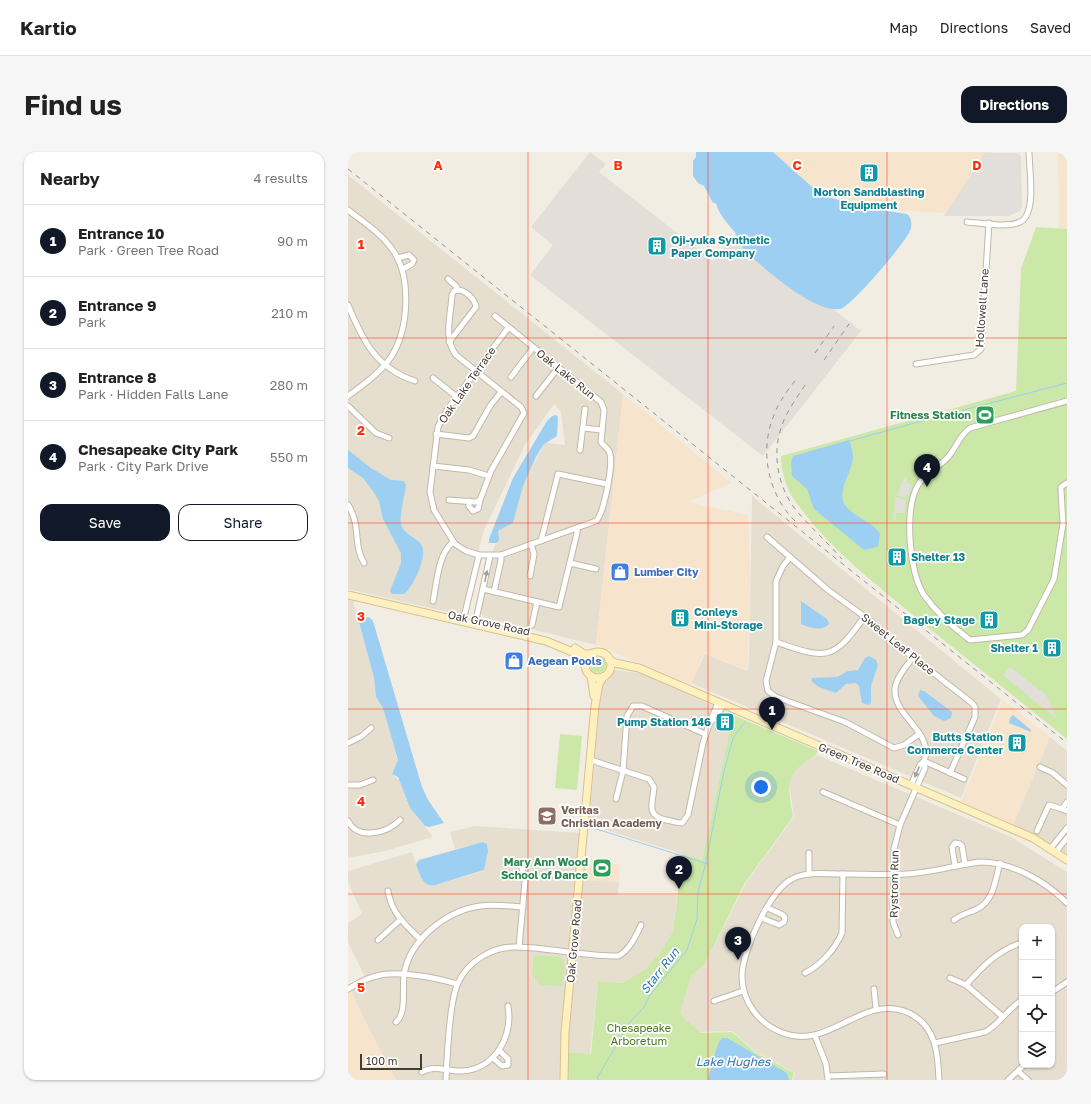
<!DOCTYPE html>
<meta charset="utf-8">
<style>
body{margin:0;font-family:"Golos Text",sans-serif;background:#f6f6f6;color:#222}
.controls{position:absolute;right:12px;bottom:12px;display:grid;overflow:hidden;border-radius:8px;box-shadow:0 1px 3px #0004}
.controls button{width:36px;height:36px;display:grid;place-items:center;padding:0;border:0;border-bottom:1px solid #e0e0e0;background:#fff;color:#222;font:20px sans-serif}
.scale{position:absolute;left:12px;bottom:10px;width:62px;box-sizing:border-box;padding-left:4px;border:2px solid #443d33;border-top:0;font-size:11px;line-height:14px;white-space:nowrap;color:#443d33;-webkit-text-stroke:3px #fff;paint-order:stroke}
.you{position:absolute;left:413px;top:635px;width:14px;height:14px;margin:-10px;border:3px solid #fff;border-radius:50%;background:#1a73e8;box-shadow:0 0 0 6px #1a73e833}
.badge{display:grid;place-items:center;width:26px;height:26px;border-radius:50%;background:#111827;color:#fff;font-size:13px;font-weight:700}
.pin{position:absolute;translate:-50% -33px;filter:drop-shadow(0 1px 2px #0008)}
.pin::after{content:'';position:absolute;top:21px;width:14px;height:12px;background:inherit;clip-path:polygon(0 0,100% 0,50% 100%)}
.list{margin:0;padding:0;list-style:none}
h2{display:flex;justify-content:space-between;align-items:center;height:52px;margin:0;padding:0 16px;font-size:17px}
h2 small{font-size:13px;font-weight:400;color:#767676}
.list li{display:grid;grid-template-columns:26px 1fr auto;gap:12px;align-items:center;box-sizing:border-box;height:72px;padding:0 16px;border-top:1px solid #e0e0e0}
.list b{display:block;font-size:15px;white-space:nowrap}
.list p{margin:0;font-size:13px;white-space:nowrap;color:#767676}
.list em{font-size:13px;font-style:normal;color:#767676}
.actions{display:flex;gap:8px;padding:12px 16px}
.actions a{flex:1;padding:9px 0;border:1px solid #111827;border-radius:12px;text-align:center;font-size:14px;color:#111827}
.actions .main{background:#111827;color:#fff}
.icon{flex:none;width:22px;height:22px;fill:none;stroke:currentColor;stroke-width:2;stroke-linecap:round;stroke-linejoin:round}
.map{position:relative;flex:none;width:719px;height:928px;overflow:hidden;border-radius:12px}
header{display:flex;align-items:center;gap:24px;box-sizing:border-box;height:56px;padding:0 20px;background:#fff;border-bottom:1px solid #e0e0e0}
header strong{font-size:19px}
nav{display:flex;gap:22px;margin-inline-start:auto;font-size:14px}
.intro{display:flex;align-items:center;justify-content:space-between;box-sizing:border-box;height:96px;padding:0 24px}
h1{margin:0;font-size:28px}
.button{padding:10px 18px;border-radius:12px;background:#111827;color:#fff;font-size:14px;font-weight:700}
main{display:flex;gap:24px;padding:0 24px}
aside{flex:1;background:#fff;border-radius:12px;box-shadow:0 1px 3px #0004}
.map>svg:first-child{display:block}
</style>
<header>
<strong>Kartio</strong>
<nav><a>Map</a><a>Directions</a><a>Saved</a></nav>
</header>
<div class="intro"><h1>Find us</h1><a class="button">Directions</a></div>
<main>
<aside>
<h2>Nearby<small>4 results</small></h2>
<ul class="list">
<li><span class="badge">1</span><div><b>Entrance 10</b><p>Park · Green Tree Road</p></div><em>90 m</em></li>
<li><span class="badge">2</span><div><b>Entrance 9</b><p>Park</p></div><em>210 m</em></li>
<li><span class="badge">3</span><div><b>Entrance 8</b><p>Park · Hidden Falls Lane</p></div><em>280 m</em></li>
<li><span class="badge">4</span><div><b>Chesapeake City Park</b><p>Park · City Park Drive</p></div><em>550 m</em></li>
</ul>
<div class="actions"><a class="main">Save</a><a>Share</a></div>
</aside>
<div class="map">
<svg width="719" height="928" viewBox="0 0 719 928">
<rect width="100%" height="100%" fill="#f2ede3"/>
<g fill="#e6dfd0" fill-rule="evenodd">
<path d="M 0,23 L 275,242 L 248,493 L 137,466 L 132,460 L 147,392 L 149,391 L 150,379 L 165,371 L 175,334 L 195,293 L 199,291 L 217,293 L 213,260 L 206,252 L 177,293 L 136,378 L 113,463 L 0,437 Z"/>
<path d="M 404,344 L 653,547 L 613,646 L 343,531 L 357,502 L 399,519 L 401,508 Z"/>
<path d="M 0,447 L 5,448 L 26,526 L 28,545 L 35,556 L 50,609 L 44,622 L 51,628 L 62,656 L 85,685 L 37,699 L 0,706 Z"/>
<path d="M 267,518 L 297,522 L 385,563 L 354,708 L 239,672 L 243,648 L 253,532 Z"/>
<path d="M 702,585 L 719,599 L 719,705 L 688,684 L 665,673 Z"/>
<path d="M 469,603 L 663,685 L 719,720 L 719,928 L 445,928 L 447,921 L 407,899 L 384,879 L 352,880 L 332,862 L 343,824 L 357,812 L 397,732 L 446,665 L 441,632 L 448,616 ZM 674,775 L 704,775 L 704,913 L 674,913 Z"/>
<path d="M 127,674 L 233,681 L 213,901 L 214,928 L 48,928 L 18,871 L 2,836 L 18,827 L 0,790 L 0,771 L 14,762 L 0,730 L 0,719 L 64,700 L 74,728 L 87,733 L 132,720 L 136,718 L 140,700 L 137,690 L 107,697 L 102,680 Z"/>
<path d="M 234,728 L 271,730 L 270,743 L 329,743 L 325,779 L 311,802 L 296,818 L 274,831 L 250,829 L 242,902 L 218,900 Z"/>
</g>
<g fill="#f6e4cc">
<path d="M 425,0 L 643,0 L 597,61 L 543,58 L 500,49 L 463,34 Z"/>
<path d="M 719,0 L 719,77 L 711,76 L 710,1 Z"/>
<path d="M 275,242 L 383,331 L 339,350 L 400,363 L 402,423 L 400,507 L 398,518 L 356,501 L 343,532 L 248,493 Z"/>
<path d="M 655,548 L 702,585 L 665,673 L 613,650 Z"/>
<path d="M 272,712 L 271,730 L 234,728 L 235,713 Z"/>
<path d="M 2,836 L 18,871 L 48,928 L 0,928 L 0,837 Z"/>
</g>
<path fill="#e4ded8" d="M 242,0 L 258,12 L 251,20 L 365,109 L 388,81 L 513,179 L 415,304 L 182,123 L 205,93 L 183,75 Z"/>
<g fill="#cce8a9">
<path d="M 688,75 L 719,77 L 719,587 C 672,549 624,511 577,473 C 534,437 487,402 453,357 C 440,341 433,324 433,304 L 668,239 L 673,117 Z"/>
<circle cx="250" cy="513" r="8"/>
<path d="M 385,563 L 470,599 C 468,605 461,607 456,611 C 435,625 442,644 445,665 L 396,732 L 357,812 L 343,824 L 332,862 L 353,881 L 384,880 L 407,900 L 446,921 L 444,928 L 218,928 L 218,900 L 243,902 L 250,829 L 274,831 L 296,818 L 311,802 L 325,779 L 335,702 L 354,708 Z"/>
<path d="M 212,582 L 234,584 L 229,638 L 207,636 Z"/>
<path d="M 186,803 L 212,805 C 220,811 215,826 214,834 L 192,833 L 184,821 Z"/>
</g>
<g fill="#e2dfdb">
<path d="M 637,1 L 669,1 L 673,4 L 674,56 L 672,59 L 661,64 L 596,64 Z"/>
<path d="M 557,324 L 560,326 L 558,330 L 564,334 L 559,346 L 549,343 Z"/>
<path d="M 548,345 L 558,348 L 556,361 L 548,361 L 548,367 L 545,368 Z"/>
<path d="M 662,515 L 698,543 L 709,567 L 655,523 Z"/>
<path d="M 583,586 L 595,591 L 591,601 L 584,598 L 586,595 L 582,589 Z"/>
</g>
<g fill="#9ccff2">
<path d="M 348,0 L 425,0 L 463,34 L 484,46 L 513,55 L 559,62 C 563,65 564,71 563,76 C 562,86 503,155 492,157 C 467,162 412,114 396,97 C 392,92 390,84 386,79 C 379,71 370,61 368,51 L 365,51 L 356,34 L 350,31 L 345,24 L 345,9 L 348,5 Z"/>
<path d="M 208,263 L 210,265 L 209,284 L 195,293 L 188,305 L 175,334 L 165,371 L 150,379 L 151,388 L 149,391 L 141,391 L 141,387 L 165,326 L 199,269 L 204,264 Z"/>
<path d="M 501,288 C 503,293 505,300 505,306 C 504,321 488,338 497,353 C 506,366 525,369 532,382 L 530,395 L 516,398 L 466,357 L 459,337 L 444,324 L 443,310 L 445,304 Z"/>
<path d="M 0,298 L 23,316 L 43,328 L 56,329 L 58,333 C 57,342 51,365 53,373 C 56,382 67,385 73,392 C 81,403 65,435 56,442 L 44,442 L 42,439 L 53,411 L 53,401 L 35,367 L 31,349 L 25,339 L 15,326 L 0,316 Z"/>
<path d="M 453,449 L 479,467 L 481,472 C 474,480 462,476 453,472 Z"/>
<path d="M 21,465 L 25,469 L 74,635 L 80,648 L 96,671 L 81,675 L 77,674 L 62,656 L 50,625 L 44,622 L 50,608 L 35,556 L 28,545 L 26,526 L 11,470 L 14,467 Z"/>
<path d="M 521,504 L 528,508 L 530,513 L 523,534 L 523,551 L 520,553 L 514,551 L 511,534 L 508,531 L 498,532 L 488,541 L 471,535 L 463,529 L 464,526 L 489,525 L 500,519 L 510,518 L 517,506 Z"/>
<path d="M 572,538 L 576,539 L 604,560 L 603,566 L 596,569 L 586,564 L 570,544 Z"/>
<path d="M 665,563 L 683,578 L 683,580 L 661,571 L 662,566 Z"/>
<path d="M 135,690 L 139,692 L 140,700 L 136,718 L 87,733 C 74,735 72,722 68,712 L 71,708 Z"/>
<path d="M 374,886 L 379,886 L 439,921 L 441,928 L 360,928 C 362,920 369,889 374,886 Z"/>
</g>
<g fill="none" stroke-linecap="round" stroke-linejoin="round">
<g stroke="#9ccff2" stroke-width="1">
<path d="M 612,259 L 719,231"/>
<path d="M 502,289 L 595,263"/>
<path d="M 242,675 L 360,712"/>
<path d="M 251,928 L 249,926 L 282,870 L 296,855 L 302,843 L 339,798 L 349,767 L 350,740 L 358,710 L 376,619 L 385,586 L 397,570"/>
</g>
<g stroke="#c0b8a8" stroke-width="7">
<g id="street">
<path d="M 0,58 C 15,70 33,81 44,97 C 64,124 61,177 43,205 C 32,221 15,233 0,244"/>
<path d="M 619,70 C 633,71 660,76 672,70 C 689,62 681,17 681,0"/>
<path d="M 50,106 L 61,103 L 66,108 L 64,112 L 55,117"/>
<path d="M 100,127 L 108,134 L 110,138 C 117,138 127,147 128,155 L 101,190"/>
<path d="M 0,153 C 15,189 28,216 67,229"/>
<path d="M 147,164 L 253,250 L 256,258 L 253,290 C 256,295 261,296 262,302 C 265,314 256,361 248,369 L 153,403 L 131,403 L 118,399 L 107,392 L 86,358 L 82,340 L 90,275 L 99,258 L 160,176"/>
<path d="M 568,212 L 626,203 L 633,197 L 641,71"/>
<path d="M 163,225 L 185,196"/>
<path d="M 85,226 L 109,245"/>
<path d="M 188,244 L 210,216"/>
<path d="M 719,249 L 622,276 C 611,284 609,294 601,304 C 591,316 577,320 570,333 C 556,357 561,421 576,443 C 588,460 606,476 622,488 L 674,483 L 680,478 L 706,427 L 715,372 L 713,338 L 713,335 L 719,331"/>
<path d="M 0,254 L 28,281 L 41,286"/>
<path d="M 235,276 L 254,278"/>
<path d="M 88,282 L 121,286 L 125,284 L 142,254 L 153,240"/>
<path d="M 232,298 L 237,257"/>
<path d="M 85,314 L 121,318 L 141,324"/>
<path d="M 101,348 L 127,350 L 132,348 L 143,319 L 176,261 L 173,255 L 108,203 C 95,186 103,163 104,143 L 106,139 L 110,138"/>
<path d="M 121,349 L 121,354 L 125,359 L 130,357 L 132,348"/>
<path d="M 0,353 C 13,372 5,393 16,411"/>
<path d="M 419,385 L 480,438 L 524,470 L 538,484 L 624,551 L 627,555 L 627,565 L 602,621"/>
<path d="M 193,389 L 210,322 L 259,332"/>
<path d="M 442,405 L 435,414 L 428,429 L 428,490 L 418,529 L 420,539 L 428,545 L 497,570 L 546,596 L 556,593 L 571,582"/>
<path d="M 222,411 L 248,417"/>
<path d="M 182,424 L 186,402 L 183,392"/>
<path d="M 135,437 L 211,455 L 229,381 L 229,376"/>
<path d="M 146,440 L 153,408 L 153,403"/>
<path d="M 85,449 C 89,430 90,402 105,390"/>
<path d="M 115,469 L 131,403"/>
<path d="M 127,472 L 142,404"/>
<path d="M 184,473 L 189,450"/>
<path d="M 428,490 C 477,507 485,510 516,465"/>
<path d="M 565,505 C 559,514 548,525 547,537 C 545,565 587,580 576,609 L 616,627"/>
<path d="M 370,551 L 362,570 L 369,565 L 375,553"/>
<path d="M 0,591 L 14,584 L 23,576"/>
<path d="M 243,608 L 301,627 L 306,635 C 305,652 297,663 318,668 C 324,669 329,671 334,671 L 340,663 L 355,591 L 362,570"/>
<path d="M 692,615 L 705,621 L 719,633"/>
<path d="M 0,633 L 12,633 L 25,628"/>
<path d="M 475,640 L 552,673"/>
<path d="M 268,647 L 275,619 L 279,564 L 285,554 L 294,554 L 357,582"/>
<path d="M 719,650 L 714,657 L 719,659"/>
<path d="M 0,669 C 10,689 39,681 52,668"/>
<path d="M 689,679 L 701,653 L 714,657"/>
<path d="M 702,697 L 719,676"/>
<path d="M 461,701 L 461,722"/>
<path d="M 707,701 L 719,686"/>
<path d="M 607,714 L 604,695 L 607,691 L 612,692 L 614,694 L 617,712"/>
<path d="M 40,739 C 43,760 57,773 72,787"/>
<path d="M 414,766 L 431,773 L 436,770 L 437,766 L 435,763 L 420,756"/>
<path d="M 606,768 C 613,762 621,761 629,757 C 646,749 647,728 652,711"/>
<path d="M 550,783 L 545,770 L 546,697 L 552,673 L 577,616 L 576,609 L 572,613 L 563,633"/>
<path d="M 30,788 L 53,767"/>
<path d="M 171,795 L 177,729 L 174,716"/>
<path d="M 457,821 C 473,813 487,797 494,781 L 495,722"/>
<path d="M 602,826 L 618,833 L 654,864"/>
<path d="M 618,833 C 635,814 649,799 673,791"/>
<path d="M 0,837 C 9,832 18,826 29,824 C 49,818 89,826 109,832"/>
<path d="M 526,837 L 528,856"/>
<path d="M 704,840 L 719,830"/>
<path d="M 366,849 L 395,839"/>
<path d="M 48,870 C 59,861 54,837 56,823 C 61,788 98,759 132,754 C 147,752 160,754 175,755"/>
<path d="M 467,884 L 478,912 L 480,928"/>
<path d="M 587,891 L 637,880 C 651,873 659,857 674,848"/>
<path d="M 145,906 L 154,914 L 160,913 L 160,907 L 151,898"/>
<path d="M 74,920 C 86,912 100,920 114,919 C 147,917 165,885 160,854"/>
<path d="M 671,920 L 680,928"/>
<path d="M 480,924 L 536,922"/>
<path d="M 98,928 C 99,905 101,850 110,831 C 120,809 145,794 169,795 C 203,796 236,804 270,804 C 281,799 288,784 293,773"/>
<path d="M 591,928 C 590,901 588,874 561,861 C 515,840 482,899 435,881 C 411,872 394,850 394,824 C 394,799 422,738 444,727 C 459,719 478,722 494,722 C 515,722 537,723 558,722 C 582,721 608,713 632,710 C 664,710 697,729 719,751"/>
<path d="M 660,928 L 676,913"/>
</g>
</g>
<g stroke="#d4c290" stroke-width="9">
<g id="secondary">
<path d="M 0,443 L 198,489 L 227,501 L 237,513"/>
<path d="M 227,496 L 236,502 L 244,502"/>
<circle cx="250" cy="513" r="13"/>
<path d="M 261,508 L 267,511 L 291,516 L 685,686 L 719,708"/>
<path d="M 243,524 L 246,544"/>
<path d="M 216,928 L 217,881 L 247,554 L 251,532 L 255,525"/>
</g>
</g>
<use href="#street" stroke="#fff" stroke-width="5"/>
<use href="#secondary" stroke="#fff0bf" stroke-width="7"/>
<g stroke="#939393" stroke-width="1" stroke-dasharray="5 5" stroke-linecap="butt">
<path d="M 0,17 L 719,591"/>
<path d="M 467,201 L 486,174"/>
<path d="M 476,208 L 501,172"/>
<path d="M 457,233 C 448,247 438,260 433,276 C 424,302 430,336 448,358 C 462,375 479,390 494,407"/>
<path d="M 447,369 C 420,343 411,298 426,263 C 431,249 440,238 449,226"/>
</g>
</g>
<defs><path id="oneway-solid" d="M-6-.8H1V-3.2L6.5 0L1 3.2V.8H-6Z"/></defs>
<g fill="#a29e99">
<use href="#oneway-solid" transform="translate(138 424) rotate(-78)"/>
<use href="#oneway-solid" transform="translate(569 620) rotate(113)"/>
</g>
<path fill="none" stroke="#ff310c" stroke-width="1" stroke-opacity="0.55" d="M 180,0 L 180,928M 360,0 L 360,928M 539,0 L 539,928M 0,186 L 719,186M 0,371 L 719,371M 0,557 L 719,557M 0,742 L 719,742"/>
<defs>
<g id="building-square" transform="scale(1)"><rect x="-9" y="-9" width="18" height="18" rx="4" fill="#0f9aa8" stroke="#fff"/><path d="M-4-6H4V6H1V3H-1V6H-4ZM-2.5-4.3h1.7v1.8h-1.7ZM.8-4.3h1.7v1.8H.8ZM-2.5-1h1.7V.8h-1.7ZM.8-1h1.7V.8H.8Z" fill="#fff"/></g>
<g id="stadium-square" transform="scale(1)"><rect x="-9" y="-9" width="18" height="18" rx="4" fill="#2e9e5b" stroke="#fff"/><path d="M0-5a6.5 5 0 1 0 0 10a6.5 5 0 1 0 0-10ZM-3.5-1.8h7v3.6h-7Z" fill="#fff"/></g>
<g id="shop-square" transform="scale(1)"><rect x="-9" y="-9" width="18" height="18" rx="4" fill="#3f7fe0" stroke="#fff"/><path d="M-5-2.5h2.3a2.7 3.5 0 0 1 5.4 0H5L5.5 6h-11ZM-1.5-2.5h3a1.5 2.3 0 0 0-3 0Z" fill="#fff"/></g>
<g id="school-square" transform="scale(1)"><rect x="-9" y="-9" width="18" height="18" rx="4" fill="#8d6e63" stroke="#fff"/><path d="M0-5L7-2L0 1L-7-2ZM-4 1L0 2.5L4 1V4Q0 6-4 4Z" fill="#fff"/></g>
</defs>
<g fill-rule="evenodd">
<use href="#building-square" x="521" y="21"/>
<use href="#building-square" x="309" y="94"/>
<use href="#stadium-square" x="637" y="263"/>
<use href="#building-square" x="549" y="405"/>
<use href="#shop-square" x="272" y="420"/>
<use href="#building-square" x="332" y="466"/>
<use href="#building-square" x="641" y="468"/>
<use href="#building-square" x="704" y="496"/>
<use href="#shop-square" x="166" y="509"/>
<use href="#building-square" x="377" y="570"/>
<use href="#building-square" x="669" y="591"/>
<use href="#school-square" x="199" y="664"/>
<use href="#stadium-square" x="254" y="716"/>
</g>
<g text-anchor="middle" stroke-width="3.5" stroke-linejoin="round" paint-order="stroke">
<g font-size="11" font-weight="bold" fill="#0d838f" stroke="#fff" text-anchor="end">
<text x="521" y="44" text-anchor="middle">Norton Sandblasting<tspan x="521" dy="13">Equipment</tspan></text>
<text x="323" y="92" text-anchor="start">Oji-yuka Synthetic<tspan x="323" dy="13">Paper Company</tspan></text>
<text x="563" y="409" text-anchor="start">Shelter 13</text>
<text x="346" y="464" text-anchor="start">Conleys<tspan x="346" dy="13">Mini-Storage</tspan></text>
<text x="627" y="472">Bagley Stage</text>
<text x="690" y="500">Shelter 1</text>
<text x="363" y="574">Pump Station 146</text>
<text x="655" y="589">Butts Station<tspan x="655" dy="13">Commerce Center</tspan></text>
</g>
<g font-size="11" fill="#443d33" stroke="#fff">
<text transform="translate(634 156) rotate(-86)" y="4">Hollowell Lane</text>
<text transform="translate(218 222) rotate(39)" y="4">Oak Lake Run</text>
<text transform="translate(119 233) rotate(-55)" y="4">Oak Lake Terrace</text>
<text transform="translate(141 471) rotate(12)" y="4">Oak Grove Road</text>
<text transform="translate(550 492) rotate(39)" y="4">Sweet Leaf Place</text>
<text transform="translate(511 611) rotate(23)" y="4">Green Tree Road</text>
<text transform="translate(546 732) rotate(-89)" y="4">Rystrom Run</text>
<text transform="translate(226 789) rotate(-85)" y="4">Oak Grove Road</text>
</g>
<g font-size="11" font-weight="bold" fill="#27864d" stroke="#fff" text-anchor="end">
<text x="623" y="267">Fitness Station</text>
<text x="240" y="714">Mary Ann Wood<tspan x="240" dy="13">School of Dance</tspan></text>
</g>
<g font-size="11" font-weight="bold" fill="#366cbe" stroke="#fff" text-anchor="start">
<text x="286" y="424">Lumber City</text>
<text x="180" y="513">Aegean Pools</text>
</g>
<g font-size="11" font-weight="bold" fill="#785e54" stroke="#fff" text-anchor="start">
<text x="213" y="662">Veritas<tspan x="213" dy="13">Christian Academy</tspan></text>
</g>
<g font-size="11" fill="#447625" stroke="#fff">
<text x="291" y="880">Chesapeake<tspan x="291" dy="13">Arboretum</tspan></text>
</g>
<g font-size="12" font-style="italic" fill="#2a78b2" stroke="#fff">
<text transform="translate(312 819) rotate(-52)" y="4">Starr Run</text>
<text x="385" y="914">Lake Hughes</text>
</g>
</g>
<g font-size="13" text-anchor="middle" font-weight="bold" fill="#ff310c" stroke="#fff" stroke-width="3.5" stroke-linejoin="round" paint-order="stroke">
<text x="90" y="18">A</text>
<text x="270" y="18">B</text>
<text x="449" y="18">C</text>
<text x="629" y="18">D</text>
<text x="13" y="97">1</text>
<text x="13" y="283">2</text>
<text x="13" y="469">3</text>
<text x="13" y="654">4</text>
<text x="13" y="840">5</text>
</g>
</svg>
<div class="controls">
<button>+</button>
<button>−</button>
<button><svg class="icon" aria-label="locate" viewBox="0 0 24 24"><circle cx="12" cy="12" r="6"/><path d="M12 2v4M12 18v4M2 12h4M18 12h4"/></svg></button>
<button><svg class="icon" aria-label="layers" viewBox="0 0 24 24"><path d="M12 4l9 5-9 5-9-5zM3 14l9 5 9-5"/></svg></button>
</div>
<div class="scale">100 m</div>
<div class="you"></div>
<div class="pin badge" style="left:424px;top:578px">1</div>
<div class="pin badge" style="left:331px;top:737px">2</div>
<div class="pin badge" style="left:390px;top:808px">3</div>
<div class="pin badge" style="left:579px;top:335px">4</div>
</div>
</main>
